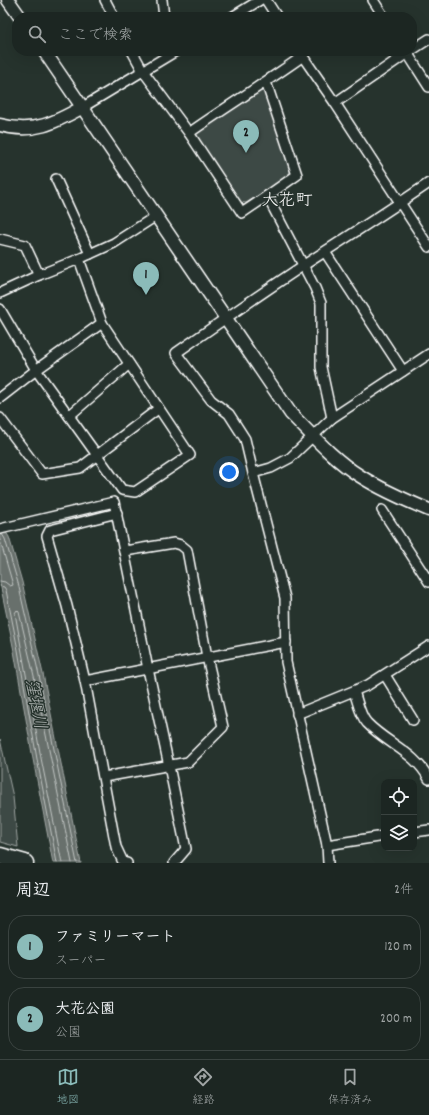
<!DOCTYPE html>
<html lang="ja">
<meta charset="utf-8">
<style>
body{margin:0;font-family:Dekko,"Klee One",sans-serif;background:#252e2a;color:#f1f3f6}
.controls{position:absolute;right:12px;bottom:12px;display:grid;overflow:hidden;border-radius:8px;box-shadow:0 4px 16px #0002}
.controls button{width:36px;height:36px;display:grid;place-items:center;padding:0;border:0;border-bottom:1px solid #3a4340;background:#1c2622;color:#f1f3f6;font:20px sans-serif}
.you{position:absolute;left:229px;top:472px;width:14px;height:14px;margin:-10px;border:3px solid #fff;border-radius:50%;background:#1a73e8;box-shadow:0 0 0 6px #1a73e833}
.badge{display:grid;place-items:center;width:26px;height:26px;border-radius:50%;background:#8bbbb9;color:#111;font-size:13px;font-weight:700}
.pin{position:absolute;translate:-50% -33px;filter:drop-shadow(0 1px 2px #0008)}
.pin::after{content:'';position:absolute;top:21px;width:14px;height:12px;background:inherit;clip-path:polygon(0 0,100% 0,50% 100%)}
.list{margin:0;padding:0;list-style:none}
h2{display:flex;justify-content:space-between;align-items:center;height:52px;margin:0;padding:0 16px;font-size:17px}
h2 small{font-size:13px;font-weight:400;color:#a0a5a5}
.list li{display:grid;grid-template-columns:26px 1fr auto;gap:12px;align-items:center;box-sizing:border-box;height:64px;margin:0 8px 8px;padding:0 8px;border:1px solid #3a4340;border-radius:16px}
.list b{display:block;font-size:15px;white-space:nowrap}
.list p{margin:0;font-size:13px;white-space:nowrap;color:#a0a5a5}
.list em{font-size:13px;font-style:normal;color:#a0a5a5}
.icon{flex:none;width:22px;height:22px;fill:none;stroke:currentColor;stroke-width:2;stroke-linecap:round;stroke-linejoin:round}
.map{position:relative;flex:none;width:429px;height:863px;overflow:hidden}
.search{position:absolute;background:#1c2622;box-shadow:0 4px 16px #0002;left:12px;right:12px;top:12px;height:44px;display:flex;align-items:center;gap:10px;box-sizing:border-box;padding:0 14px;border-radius:16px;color:#a0a5a5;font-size:15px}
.sheet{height:196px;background:#1c2622}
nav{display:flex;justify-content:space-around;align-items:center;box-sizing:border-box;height:56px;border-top:1px solid #3a4340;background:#1c2622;font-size:11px;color:#a0a5a5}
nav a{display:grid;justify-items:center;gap:2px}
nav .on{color:#8bbbb9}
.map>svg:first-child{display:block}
</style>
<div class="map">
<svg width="429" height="863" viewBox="0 0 429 863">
<rect width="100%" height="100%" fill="#26332d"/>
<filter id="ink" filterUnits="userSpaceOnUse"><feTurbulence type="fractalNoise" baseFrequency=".025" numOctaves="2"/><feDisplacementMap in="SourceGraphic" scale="8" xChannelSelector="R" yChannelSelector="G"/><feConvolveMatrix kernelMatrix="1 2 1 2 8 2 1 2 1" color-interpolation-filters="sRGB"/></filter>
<g filter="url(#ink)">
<g fill="#3e4944" stroke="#9ea4a2">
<path d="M 260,91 L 265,92 L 291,169 L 289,176 L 246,203 L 240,202 L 196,137 L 196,133 Z"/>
<path d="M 0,739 L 13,797 L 18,847 L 0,842 Z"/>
</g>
<path fill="#67706c" stroke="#a4a9a7" d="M 0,523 L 9,537 L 22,582 L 43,674 L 81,863 L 53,863 L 33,759 L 14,651 L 0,583 Z"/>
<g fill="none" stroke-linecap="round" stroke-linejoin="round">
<g stroke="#c2c6c4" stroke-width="1">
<path d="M 2,534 L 5,539 L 18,583 L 39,675 L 77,863"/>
<path d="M 0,540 L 13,585 L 10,586 L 5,582 L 0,581"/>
<path d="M 0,586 L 4,587 L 6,590 L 18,650 L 37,759 L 57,863"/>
<path d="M 62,863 L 41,758 L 15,613 L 17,610 L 19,612 L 34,676 L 72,863"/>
</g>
<g stroke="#fff" stroke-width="12">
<g id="minor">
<path d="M 105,0 L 114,17"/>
<path d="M 162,0 L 164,17"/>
<path d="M 266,0 L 277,17"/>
<path d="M 373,0 L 384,17"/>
<path d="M 232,17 L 260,0"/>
<path d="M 412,50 L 429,39"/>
<path d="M 132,51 L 143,71 L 189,133 L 242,213 L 267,196"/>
<path d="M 299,51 L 335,103 L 429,247"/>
<path d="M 406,51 L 429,87"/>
<path d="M 266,82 L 297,175 L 267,196 L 315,288 L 321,303 L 321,367 L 332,418"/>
<path d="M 335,103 L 410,51"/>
<path d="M 83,107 L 176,51"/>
<path d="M 189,133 C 226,107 265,83 303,56"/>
<path d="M 56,179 L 90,254"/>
<path d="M 0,239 L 25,245 L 39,275"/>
<path d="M 325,252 L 403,371"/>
<path d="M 0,293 L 39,275 L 79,259 L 114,243 L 156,216"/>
<path d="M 0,309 L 36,370 L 122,490 L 135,492 L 190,455 L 102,323 L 79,259"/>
<path d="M 0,398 L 36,370 L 102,323"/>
<path d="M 69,416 L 129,364"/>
<path d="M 0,418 L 42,474 L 80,468 L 158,409"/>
<path d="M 253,473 L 271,468 L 290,458 L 332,418 L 429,354"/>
<path d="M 382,510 L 429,582"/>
<path d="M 117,513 L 50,530 L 47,536 L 67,606 L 85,681 L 116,847 L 123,862 L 127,863"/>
<path d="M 0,529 L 114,502 L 148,669 L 169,766 L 186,849 L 174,863"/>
<path d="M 385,675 L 413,720"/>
<path d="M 85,681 L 286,642"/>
<path d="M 354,691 C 357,700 360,716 367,723 C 386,743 416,753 429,779"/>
<path d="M 297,714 L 368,685 L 429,646"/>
<path d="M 104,777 L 188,762 L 223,727 L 207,657 L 187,550 L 181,545 L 174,543 L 125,551"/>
<path d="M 414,832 L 429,830"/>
<path d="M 327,845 L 384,836"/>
<path d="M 328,863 L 327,845 L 286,662 L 285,598 L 253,473 L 245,439 L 229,414 L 211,400 L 176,353 C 217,324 259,295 301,267 C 344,239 387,212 429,183"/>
</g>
</g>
<g stroke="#fff" stroke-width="15">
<g id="tertiary">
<path d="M 8,0 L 20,17"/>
<path d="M 44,51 L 291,414 C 312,435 334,460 360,476 C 382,490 405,500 429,510"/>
<path d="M 0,125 C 34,134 54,123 83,107"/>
</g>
</g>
<g stroke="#fff" stroke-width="19">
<path id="trunk" d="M 0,856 L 25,863"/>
</g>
<use href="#minor" stroke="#26332d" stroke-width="9"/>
<use href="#tertiary" stroke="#26332d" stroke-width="12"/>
<use href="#trunk" stroke="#26332d" stroke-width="16"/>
</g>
</g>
<g text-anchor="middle" stroke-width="3" stroke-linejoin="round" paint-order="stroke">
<g font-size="17" fill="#fff" stroke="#26332d">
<text x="287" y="205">大花町</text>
</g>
<g font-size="17" font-style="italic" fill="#b3b8b6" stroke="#26332d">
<text transform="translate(37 704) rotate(79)" y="6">窪堰川</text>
</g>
</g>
</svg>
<div class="controls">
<button><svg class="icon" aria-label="locate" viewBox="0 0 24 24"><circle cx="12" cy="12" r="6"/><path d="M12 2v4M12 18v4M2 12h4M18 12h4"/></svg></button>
<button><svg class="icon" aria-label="layers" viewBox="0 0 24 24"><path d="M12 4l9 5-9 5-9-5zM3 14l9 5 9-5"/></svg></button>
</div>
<div class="you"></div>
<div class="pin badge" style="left:146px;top:295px">1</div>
<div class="pin badge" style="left:246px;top:153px">2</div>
<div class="search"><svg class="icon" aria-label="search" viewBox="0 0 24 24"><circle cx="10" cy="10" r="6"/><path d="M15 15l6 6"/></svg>ここで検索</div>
</div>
<section class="sheet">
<h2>周辺<small>2件</small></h2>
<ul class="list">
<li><span class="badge">1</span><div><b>ファミリーマート</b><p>スーパー</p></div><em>120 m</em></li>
<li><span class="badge">2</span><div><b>大花公園</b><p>公園</p></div><em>200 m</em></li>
</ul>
</section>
<nav>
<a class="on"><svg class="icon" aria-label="map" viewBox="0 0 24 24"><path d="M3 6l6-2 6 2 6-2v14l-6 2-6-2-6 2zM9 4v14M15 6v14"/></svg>地図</a>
<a><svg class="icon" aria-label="directions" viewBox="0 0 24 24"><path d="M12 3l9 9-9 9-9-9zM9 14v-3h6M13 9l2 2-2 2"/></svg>経路</a>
<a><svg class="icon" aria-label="saved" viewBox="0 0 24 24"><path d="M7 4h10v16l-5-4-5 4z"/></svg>保存済み</a>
</nav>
